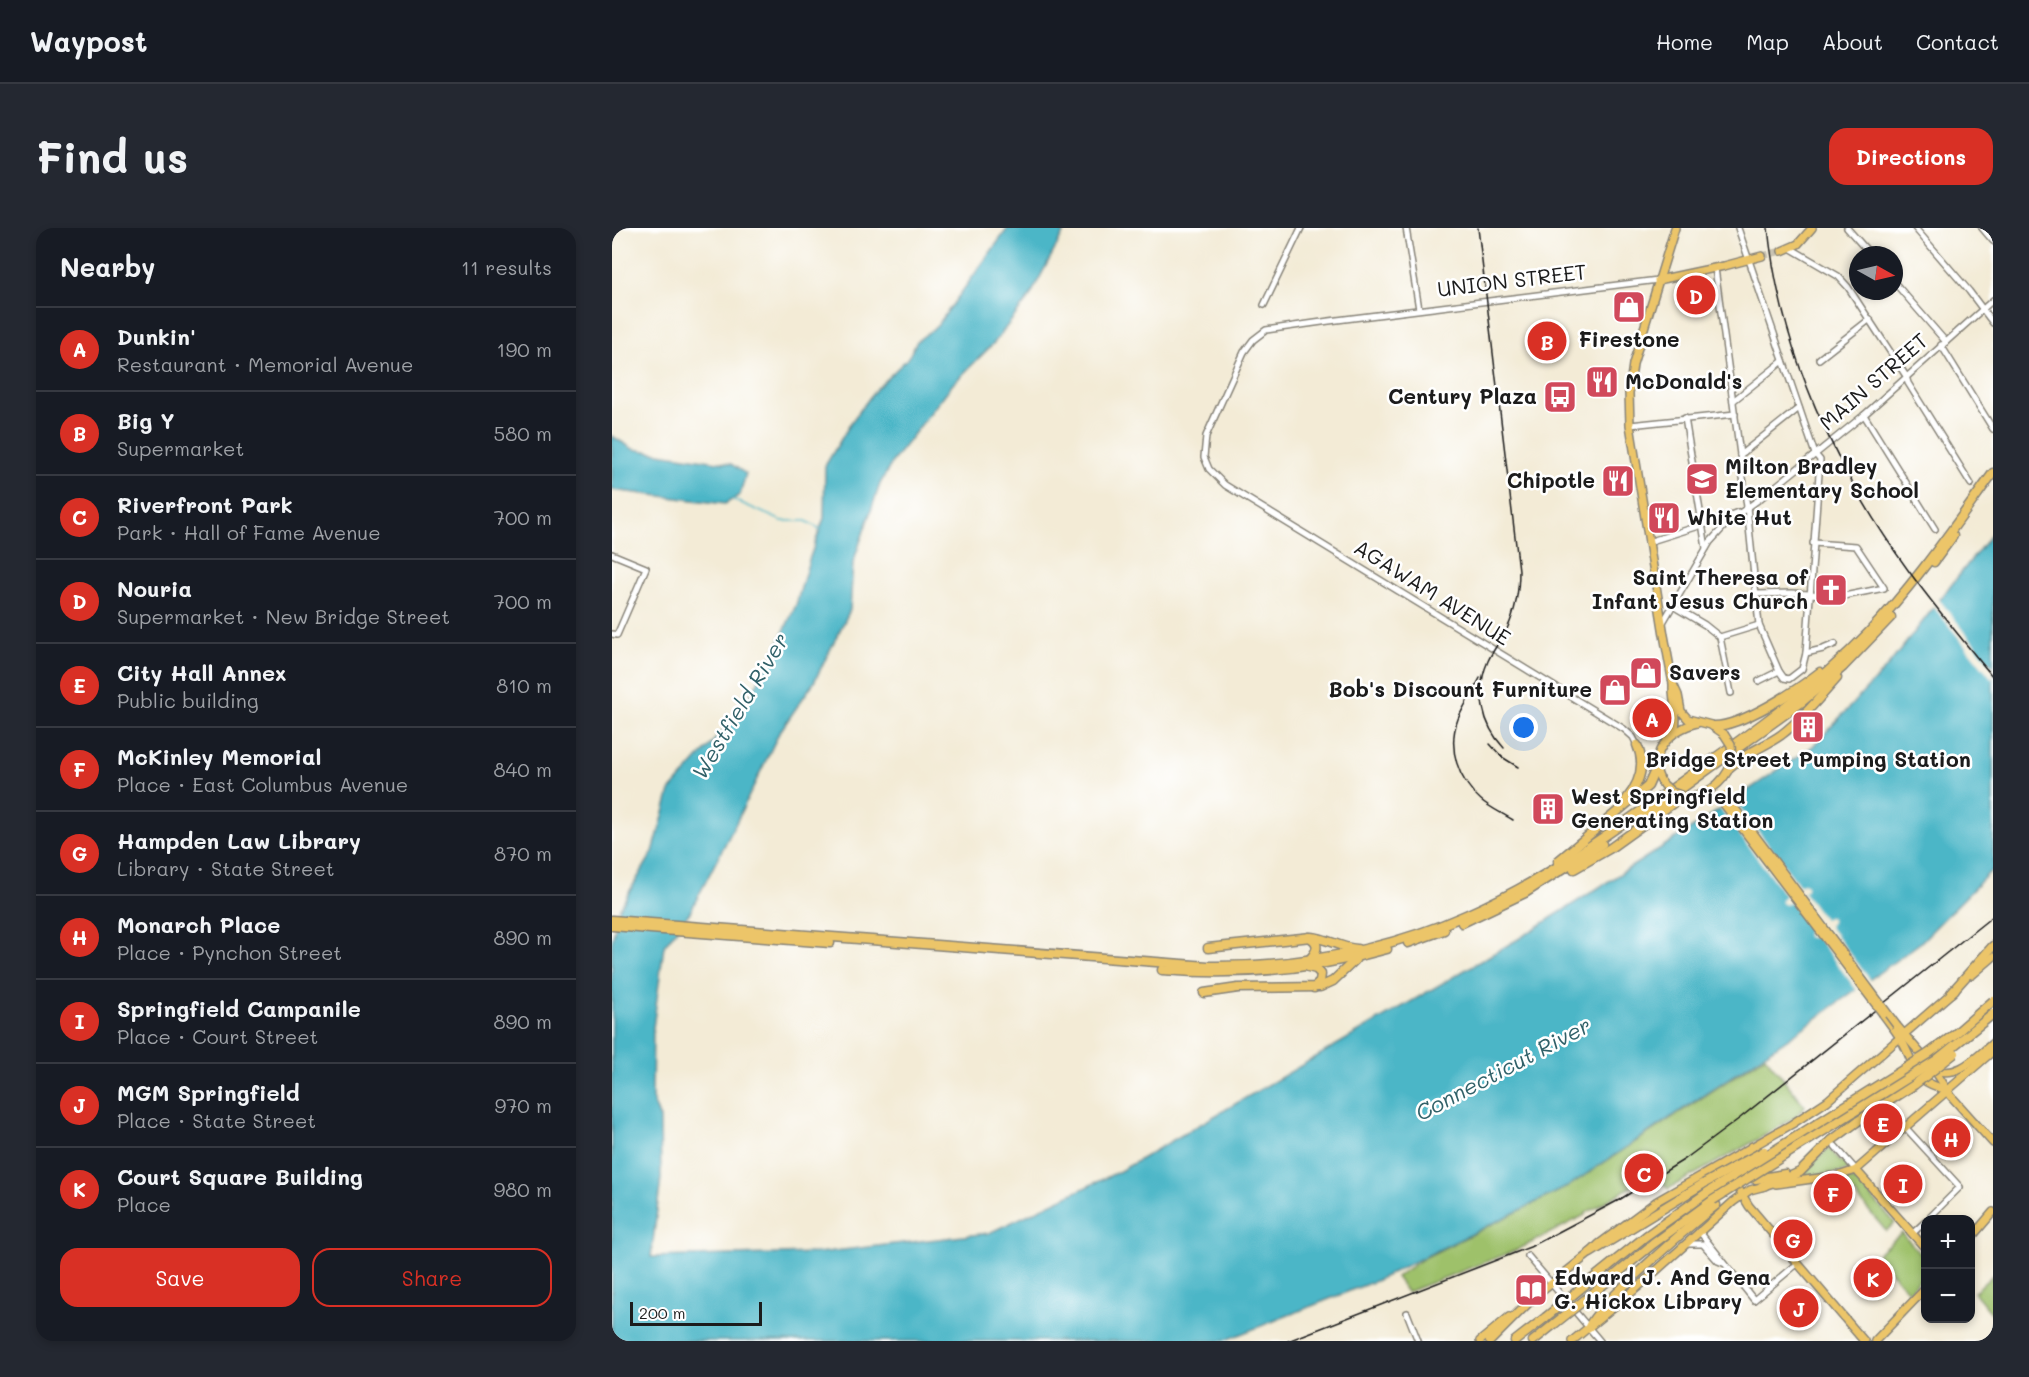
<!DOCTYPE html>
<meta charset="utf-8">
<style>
body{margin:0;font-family:Mali,sans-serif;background:#242831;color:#f1f3f6}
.controls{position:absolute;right:18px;bottom:18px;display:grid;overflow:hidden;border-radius:12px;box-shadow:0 3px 9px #0003}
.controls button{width:54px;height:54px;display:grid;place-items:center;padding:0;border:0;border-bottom:2px solid #363941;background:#171b24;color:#f1f3f6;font:30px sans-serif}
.compass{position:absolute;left:1237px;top:18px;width:54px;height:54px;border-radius:50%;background:#171b24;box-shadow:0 3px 9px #0003;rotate:98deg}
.scale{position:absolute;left:18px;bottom:15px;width:132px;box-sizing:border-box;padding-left:6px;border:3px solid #1c1c1c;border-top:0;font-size:16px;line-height:21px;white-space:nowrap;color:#1c1c1c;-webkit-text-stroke:4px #fff;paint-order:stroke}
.you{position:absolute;left:912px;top:500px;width:21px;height:21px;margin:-15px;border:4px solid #fff;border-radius:50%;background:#1a73e8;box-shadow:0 0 0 9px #1a73e833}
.badge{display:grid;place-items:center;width:39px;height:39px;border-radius:50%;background:#d93025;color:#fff;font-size:20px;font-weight:700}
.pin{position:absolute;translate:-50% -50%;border:3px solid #fff;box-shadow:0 2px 6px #0006}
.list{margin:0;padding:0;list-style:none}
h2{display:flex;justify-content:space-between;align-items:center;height:78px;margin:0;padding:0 24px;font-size:26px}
h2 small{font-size:20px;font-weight:400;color:#9ea1a6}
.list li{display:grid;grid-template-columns:39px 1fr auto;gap:18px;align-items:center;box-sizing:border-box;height:84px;padding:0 24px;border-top:2px solid #363941}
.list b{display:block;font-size:22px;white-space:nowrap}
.list p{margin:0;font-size:20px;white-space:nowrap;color:#9ea1a6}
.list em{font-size:20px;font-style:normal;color:#9ea1a6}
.actions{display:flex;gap:12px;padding:18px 24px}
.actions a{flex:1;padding:14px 0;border:2px solid #d93025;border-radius:18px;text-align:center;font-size:21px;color:#d93025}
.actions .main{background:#d93025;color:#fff}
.map{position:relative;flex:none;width:1381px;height:1113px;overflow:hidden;border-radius:18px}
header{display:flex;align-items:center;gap:36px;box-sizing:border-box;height:84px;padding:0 30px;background:#171b24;border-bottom:2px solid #363941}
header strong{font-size:28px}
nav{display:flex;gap:33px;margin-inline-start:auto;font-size:21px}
.intro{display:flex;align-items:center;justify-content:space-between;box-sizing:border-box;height:144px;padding:0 36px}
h1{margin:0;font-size:42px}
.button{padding:15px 27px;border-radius:18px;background:#d93025;color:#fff;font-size:21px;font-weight:700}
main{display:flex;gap:36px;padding:0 36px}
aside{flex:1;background:#171b24;border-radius:18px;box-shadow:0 3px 9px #0003}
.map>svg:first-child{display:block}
</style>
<header>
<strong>Waypost</strong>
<nav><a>Home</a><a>Map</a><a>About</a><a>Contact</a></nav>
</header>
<div class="intro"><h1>Find us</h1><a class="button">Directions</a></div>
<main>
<aside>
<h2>Nearby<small>11 results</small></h2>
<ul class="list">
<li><span class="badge">A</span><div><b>Dunkin'</b><p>Restaurant · Memorial Avenue</p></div><em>190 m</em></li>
<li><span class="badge">B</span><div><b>Big Y</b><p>Supermarket</p></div><em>580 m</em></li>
<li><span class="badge">C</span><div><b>Riverfront Park</b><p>Park · Hall of Fame Avenue</p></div><em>700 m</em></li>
<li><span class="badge">D</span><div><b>Nouria</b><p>Supermarket · New Bridge Street</p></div><em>700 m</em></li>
<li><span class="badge">E</span><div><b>City Hall Annex</b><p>Public building</p></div><em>810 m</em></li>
<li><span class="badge">F</span><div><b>McKinley Memorial</b><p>Place · East Columbus Avenue</p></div><em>840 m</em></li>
<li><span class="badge">G</span><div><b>Hampden Law Library</b><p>Library · State Street</p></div><em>870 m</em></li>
<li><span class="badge">H</span><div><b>Monarch Place</b><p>Place · Pynchon Street</p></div><em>890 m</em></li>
<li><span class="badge">I</span><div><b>Springfield Campanile</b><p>Place · Court Street</p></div><em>890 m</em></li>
<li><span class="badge">J</span><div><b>MGM Springfield</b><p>Place · State Street</p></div><em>970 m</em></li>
<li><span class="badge">K</span><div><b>Court Square Building</b><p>Place</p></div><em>980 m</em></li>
</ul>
<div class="actions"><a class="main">Save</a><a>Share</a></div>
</aside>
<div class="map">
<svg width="1381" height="1113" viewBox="0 0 1381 1113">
<rect width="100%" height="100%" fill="#fff"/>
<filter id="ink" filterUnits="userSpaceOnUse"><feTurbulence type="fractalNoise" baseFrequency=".0167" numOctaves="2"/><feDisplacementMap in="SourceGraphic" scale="12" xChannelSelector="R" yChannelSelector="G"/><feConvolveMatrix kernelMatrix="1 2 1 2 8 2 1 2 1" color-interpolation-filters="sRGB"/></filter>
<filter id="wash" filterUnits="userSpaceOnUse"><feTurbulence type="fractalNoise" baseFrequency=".008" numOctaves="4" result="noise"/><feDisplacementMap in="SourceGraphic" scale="24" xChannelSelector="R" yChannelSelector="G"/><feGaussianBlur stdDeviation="1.35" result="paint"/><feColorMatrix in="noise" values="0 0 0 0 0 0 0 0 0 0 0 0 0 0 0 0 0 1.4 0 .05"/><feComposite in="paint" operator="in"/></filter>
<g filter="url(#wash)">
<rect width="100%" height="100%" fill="#f3ebd6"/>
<g fill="#9ec16a" stroke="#5d6e43" stroke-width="1.5">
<path d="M 1153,828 L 1193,878 L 1183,889 L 1150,909 L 1056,961 L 1043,947 L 1029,956 L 1027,954 L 974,985 L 973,987 L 905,1022 L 795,1064 L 784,1049 L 812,1030 L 955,959 Z"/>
<path d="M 1217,920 L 1229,934 L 1233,932 L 1239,941 L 1229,944 L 1184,950 Z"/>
<path d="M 1238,951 L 1246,954 L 1283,995 L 1274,1003 L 1242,965 L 1236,972 L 1237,973 L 1227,982 L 1206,958 L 1208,955 Z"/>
<path d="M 1290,1005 L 1313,1031 L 1313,1046 L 1297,1064 L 1265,1029 L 1266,1025 Z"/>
<path d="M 1381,1047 L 1381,1087 L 1362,1064 Z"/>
</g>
<g fill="#4bb6c7" stroke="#346972" stroke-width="1.5">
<path d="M 396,0 L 454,0 L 418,68 L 382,115 L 340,157 L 281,233 L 268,256 L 241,335 L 238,382 L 202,454 L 167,505 L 124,595 L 78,684 L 52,718 L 41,800 L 40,870 L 48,891 L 49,951 L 39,1029 L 205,1025 L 377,1005 L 508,943 L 908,710 L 1083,598 L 1201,518 L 1275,439 L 1381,304 L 1381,641 L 1308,715 L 1187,803 L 955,959 L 763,1053 L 611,1113 L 0,1113 L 0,715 L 6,683 L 41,624 L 58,563 L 133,477 L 159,431 L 184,377 L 197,332 L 212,290 L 213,238 L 240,193 L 264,161 L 296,130 L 305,113 L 325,98 Z"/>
<path d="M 0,208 L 21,221 L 119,236 L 134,246 L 128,267 L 113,276 L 0,262 Z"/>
</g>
<g fill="#f3ebd6">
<path d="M 1326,370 L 1381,439 L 1381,452 L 1320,377 Z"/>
<path d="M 1120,569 L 1187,657 L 1191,655 L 1195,657 L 1195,661 L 1192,664 L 1212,691 L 1216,689 L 1220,690 L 1220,694 L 1217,698 L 1260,754 L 1246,764 L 1204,708 L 1199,710 L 1195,709 L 1195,705 L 1199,701 L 1179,674 L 1174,677 L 1170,675 L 1170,671 L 1173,667 L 1106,578 Z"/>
</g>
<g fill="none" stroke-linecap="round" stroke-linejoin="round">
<path stroke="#4bb6c7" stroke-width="1.5" d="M 120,271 L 170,293 L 194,293 L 208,301"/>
</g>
</g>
<g filter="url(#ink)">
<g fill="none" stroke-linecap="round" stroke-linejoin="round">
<path stroke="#c8c2b1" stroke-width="7" stroke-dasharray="7 3.5" stroke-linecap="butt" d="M 1150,28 L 1170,23"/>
<g stroke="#888479" stroke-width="8">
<g id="minor">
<path d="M 794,0 L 807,81"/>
<path d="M 1235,0 L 1259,27"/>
<path d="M 1303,0 L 1357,63 L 1381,95"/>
<path d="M 1370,0 L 1381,13"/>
<path d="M 1178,20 L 1226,48 L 1236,59 L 1294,148 L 1296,155 L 1359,256"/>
<path d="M 1103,40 L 1135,279 L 1147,397 L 1167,443 L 1172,450 L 1177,451 L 1190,441 L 1194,425 L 1208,232 L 1203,226 L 1126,0"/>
<path d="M 1282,54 L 1334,114"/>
<path d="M 652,77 L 689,0"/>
<path d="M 1329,117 L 1381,201"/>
<path d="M 1207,131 L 1258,91"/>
<path d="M 1121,173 L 1171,133"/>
<path d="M 1252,187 L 1323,301"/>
<path d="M 1073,190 L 1094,320"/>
<path d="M 1018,197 L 1123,186"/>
<path d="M 1128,227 L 1187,180"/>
<path d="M 1036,314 L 1100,294 L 1126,284"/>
<path d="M 0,326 L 34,340 L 5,407 L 0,406"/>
<path d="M 1145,366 L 1180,365 L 1232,368 L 1272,360 L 1244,318 L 1201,315"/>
<path d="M 1061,378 L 1093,397 L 1108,409 L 1147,397"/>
<path d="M 1050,396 L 1098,314 L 1118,292 L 1149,270 L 1252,187 L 1381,72"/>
<path d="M 1108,409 L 1119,465"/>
<path d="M 1194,425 L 1211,421 L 1223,416"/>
<path d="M 1147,453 L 1167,443"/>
<path d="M 1025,517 L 1021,509 L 1012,501 L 613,257 L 597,241 L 592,229 L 594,208 L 632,124 L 641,112 L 654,102 L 717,93 L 1046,52"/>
<path d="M 1293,899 L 1348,959 L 1315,992"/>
<path d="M 1223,918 L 1244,942"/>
<path d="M 1087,1003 L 1142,1072 L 1185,1036"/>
<path d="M 1300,1006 L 1314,993"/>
<path d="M 1076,1016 L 1091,1016 L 1106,1033 L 1111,1035"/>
<path d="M 916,1028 L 988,1113"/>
<path d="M 795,1085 L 806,1113"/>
</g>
</g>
<g stroke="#888479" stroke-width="10">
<g id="major">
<path d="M 1063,0 L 1021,136 L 1017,165 L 1018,197 L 1052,407 L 1061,456 L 1066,467 L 1069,483 L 1076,491 L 1099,497 L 1112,506"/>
<path d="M 1170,23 L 1186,16 L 1200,0"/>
<path d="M 1046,52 L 1112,38 L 1150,28"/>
<path d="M 1061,458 C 1060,474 1068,490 1061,506"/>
<path d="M 1050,555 C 1033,528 1058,501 1085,495"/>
<path d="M 1071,568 C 1092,571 1112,555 1119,536"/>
<path d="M 1360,747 L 1381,729"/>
<path d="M 1271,786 C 1278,796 1287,806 1292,817 C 1306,845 1302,853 1336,862"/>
<path d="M 1285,798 L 1322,841 L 1339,868 L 1381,915"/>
<path d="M 1322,841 C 1345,852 1365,828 1381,815"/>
<path d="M 1244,942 L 1314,1021"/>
<path d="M 1117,945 L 1137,978 L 1252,1113"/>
<path d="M 1164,956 L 1229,947 L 1244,942 L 1381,823"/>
<path d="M 1358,1011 L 1381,984"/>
<path d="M 915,1075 L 978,1025 L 987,1016 L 1045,973 L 1180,896 L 1215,873 L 1343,762"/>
<path d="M 868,1113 L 897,1089"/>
<path d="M 960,1113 L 1026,1059 L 1121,974 L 1138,962 L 1153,958"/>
<path d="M 1263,1113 L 1314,1060"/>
</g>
</g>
<g stroke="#888479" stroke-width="11">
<g id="highway">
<path d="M 1322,334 L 1341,308"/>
<path d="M 1101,498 C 1129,499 1185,462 1208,444"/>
<path d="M 1118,539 C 1133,525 1152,519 1169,507 C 1190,491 1207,470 1225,450"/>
<path d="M 1014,572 C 1028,555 1034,537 1025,517"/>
<path d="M 1023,594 L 1190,474 L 1231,439 L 1279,389"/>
<path d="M 946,633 L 1036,558 L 1044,540"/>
<path d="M 962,641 L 997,621 L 1064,573 L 1074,568"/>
<path d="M 0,692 L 596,738 C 685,739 773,723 854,687 C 937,651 1011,596 1083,544 C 1144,501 1204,459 1256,405 C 1303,356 1341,300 1381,245"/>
<path d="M 850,695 L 913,665 L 990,616"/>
<path d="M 0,698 L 218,715"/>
<path d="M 697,709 C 709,715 705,724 697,732"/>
<path d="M 796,715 L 832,702"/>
<path d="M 596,720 L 699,709 C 715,710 728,720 745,721"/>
<path d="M 696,739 L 704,741 L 709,746 L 708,754 L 702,760"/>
<path d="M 550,742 C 626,748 702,742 775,721"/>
<path d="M 592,765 L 626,760 L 708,759 L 721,753 L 743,732"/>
<path d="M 1339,765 L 1381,718"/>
<path d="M 1140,919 L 1131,939 L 1136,949 L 1144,951 L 1173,946"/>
<path d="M 1150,958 L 1177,949 L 1188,944 L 1219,913 L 1246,893"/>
<path d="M 978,1025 L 1091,956"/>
<path d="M 968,1061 L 1034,1008 L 1096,964"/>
<path d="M 975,1070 L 1041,1016 L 1101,972"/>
<path d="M 977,1099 C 984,1078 1081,995 1104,977"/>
<path d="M 878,1113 L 918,1073"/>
<path d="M 903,1113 L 934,1089"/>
<path d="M 921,1113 L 941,1097"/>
</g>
</g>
<use href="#minor" stroke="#fff" stroke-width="5"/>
<use href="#major" stroke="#ecc569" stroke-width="7"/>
<use href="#highway" stroke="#ecc569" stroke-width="8"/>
<g stroke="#1c1c1c" stroke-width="1.5">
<path d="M 866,0 L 907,342 C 907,362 904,382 895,401 C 889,412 881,422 876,433 C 863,462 870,497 892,520"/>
<path d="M 1156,0 C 1169,124 1223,241 1296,342 C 1323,379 1352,414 1381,449"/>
<path d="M 868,450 C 861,464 852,477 846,491 C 835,520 846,552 869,572 C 878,580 890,585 901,592"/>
<path d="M 878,516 L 890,529 L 906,539"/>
<path d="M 676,1113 L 918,1019 L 1007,972 L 1073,931 L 1128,890 L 1381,688"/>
</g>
<g stroke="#888479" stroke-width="10" stroke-linecap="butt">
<g id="major-bridge">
<path d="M 1112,506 L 1119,517 L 1120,531"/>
<path d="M 1050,555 L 1060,564 L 1071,568"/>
<path d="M 1113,567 L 1285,798"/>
<path d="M 1108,571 L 1271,786"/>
</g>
</g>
<g stroke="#888479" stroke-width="11" stroke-linecap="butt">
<g id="highway-bridge">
<path d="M 1246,893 L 1302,857 L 1343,825"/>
<path d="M 1091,956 L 1152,923"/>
<path d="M 1096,964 L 1316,826 L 1343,806 L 1381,773"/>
<path d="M 1101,972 L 1323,833 L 1381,786"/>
<path d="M 934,1089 L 968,1061"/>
<path d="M 941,1097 L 975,1070"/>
</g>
</g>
<use href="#major-bridge" stroke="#ecc569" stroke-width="7"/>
<use href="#highway-bridge" stroke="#ecc569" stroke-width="8"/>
</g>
</g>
<defs>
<g id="shop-square" transform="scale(1.725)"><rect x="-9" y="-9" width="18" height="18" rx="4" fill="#d1495b" stroke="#fff"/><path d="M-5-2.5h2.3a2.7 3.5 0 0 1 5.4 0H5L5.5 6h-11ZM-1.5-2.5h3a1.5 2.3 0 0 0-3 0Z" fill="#fff"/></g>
<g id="restaurant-square" transform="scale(1.725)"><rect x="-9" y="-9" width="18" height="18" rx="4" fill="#d1495b" stroke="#fff"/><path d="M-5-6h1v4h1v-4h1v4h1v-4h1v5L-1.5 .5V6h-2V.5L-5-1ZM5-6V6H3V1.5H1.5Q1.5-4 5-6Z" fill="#fff"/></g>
<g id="bus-square" transform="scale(1.725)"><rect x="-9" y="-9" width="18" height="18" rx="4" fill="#d1495b" stroke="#fff"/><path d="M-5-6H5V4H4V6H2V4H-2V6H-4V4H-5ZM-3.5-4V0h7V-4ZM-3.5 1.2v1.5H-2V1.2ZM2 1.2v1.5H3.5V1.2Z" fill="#fff"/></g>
<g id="school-square" transform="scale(1.725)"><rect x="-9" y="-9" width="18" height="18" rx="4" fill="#d1495b" stroke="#fff"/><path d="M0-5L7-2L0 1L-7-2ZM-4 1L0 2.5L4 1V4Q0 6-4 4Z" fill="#fff"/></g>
<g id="church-square" transform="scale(1.725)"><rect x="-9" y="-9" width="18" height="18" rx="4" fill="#d1495b" stroke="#fff"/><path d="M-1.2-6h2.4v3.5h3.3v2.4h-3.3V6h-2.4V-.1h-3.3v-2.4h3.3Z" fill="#fff"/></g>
<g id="building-square" transform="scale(1.725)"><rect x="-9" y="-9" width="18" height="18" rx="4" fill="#d1495b" stroke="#fff"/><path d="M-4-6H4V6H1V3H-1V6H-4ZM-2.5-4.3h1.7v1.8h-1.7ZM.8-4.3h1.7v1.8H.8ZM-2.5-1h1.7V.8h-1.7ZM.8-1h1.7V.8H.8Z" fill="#fff"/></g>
<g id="library-square" transform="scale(1.725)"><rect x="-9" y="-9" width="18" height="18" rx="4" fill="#d1495b" stroke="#fff"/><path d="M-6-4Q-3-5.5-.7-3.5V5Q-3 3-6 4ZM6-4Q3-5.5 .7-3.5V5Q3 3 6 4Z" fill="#fff"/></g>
</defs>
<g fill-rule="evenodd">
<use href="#shop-square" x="1017" y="79"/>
<use href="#restaurant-square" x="990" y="154"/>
<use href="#bus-square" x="948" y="169"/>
<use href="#school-square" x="1090" y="251"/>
<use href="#restaurant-square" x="1006" y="253"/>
<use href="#restaurant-square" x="1052" y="290"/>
<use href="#church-square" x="1219" y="362"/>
<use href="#shop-square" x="1034" y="445"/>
<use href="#shop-square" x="1003" y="462"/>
<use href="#building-square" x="1196" y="499"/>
<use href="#building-square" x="936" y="581"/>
<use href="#library-square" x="919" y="1062"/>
</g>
<g text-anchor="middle" stroke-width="5" stroke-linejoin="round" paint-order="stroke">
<g font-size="21" fill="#1c1c1c" stroke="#fff">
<text transform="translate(900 53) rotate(-7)" y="7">UNION STREET</text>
<text transform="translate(1262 154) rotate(-41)" y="7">MAIN STREET</text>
<text transform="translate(820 365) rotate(32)" y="7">AGAWAM AVENUE</text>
</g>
<g font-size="21" font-weight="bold" fill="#1c1c1c" stroke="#fff" text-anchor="start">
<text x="1017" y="119" text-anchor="middle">Firestone</text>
<text x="1013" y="161">McDonald's</text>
<text x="925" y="176" text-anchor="end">Century Plaza</text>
<text x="1113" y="246">Milton Bradley<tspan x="1113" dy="24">Elementary School</tspan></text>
<text x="983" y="260" text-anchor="end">Chipotle</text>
<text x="1075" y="297">White Hut</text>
<text x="1196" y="357" text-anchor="end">Saint Theresa of<tspan x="1196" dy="24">Infant Jesus Church</tspan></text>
<text x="1057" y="452">Savers</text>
<text x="980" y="469" text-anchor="end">Bob's Discount Furniture</text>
<text x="1196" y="539" text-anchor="middle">Bridge Street Pumping Station</text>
<text x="959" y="576">West Springfield<tspan x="959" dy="24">Generating Station</tspan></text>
<text x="942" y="1057">Edward J. And Gena<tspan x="942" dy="24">G. Hickox Library</tspan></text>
</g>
<g font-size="22" font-style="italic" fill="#316169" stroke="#fff">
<text transform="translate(128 478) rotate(-59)" y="8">Westfield River</text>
<text transform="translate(891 841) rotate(-28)" y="8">Connecticut River</text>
</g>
</g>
</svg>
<div class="controls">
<button>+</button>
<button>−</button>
</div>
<svg class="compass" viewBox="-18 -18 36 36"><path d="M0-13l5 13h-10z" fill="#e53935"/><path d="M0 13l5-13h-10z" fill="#9ea1a6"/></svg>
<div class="scale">200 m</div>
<div class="you"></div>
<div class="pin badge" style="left:1040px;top:490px">A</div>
<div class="pin badge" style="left:935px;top:113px">B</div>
<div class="pin badge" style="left:1032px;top:945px">C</div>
<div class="pin badge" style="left:1084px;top:67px">D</div>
<div class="pin badge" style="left:1271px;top:895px">E</div>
<div class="pin badge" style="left:1221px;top:965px">F</div>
<div class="pin badge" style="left:1181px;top:1011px">G</div>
<div class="pin badge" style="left:1339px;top:910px">H</div>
<div class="pin badge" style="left:1291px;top:956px">I</div>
<div class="pin badge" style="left:1187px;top:1080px">J</div>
<div class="pin badge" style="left:1261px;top:1050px">K</div>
</div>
</main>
